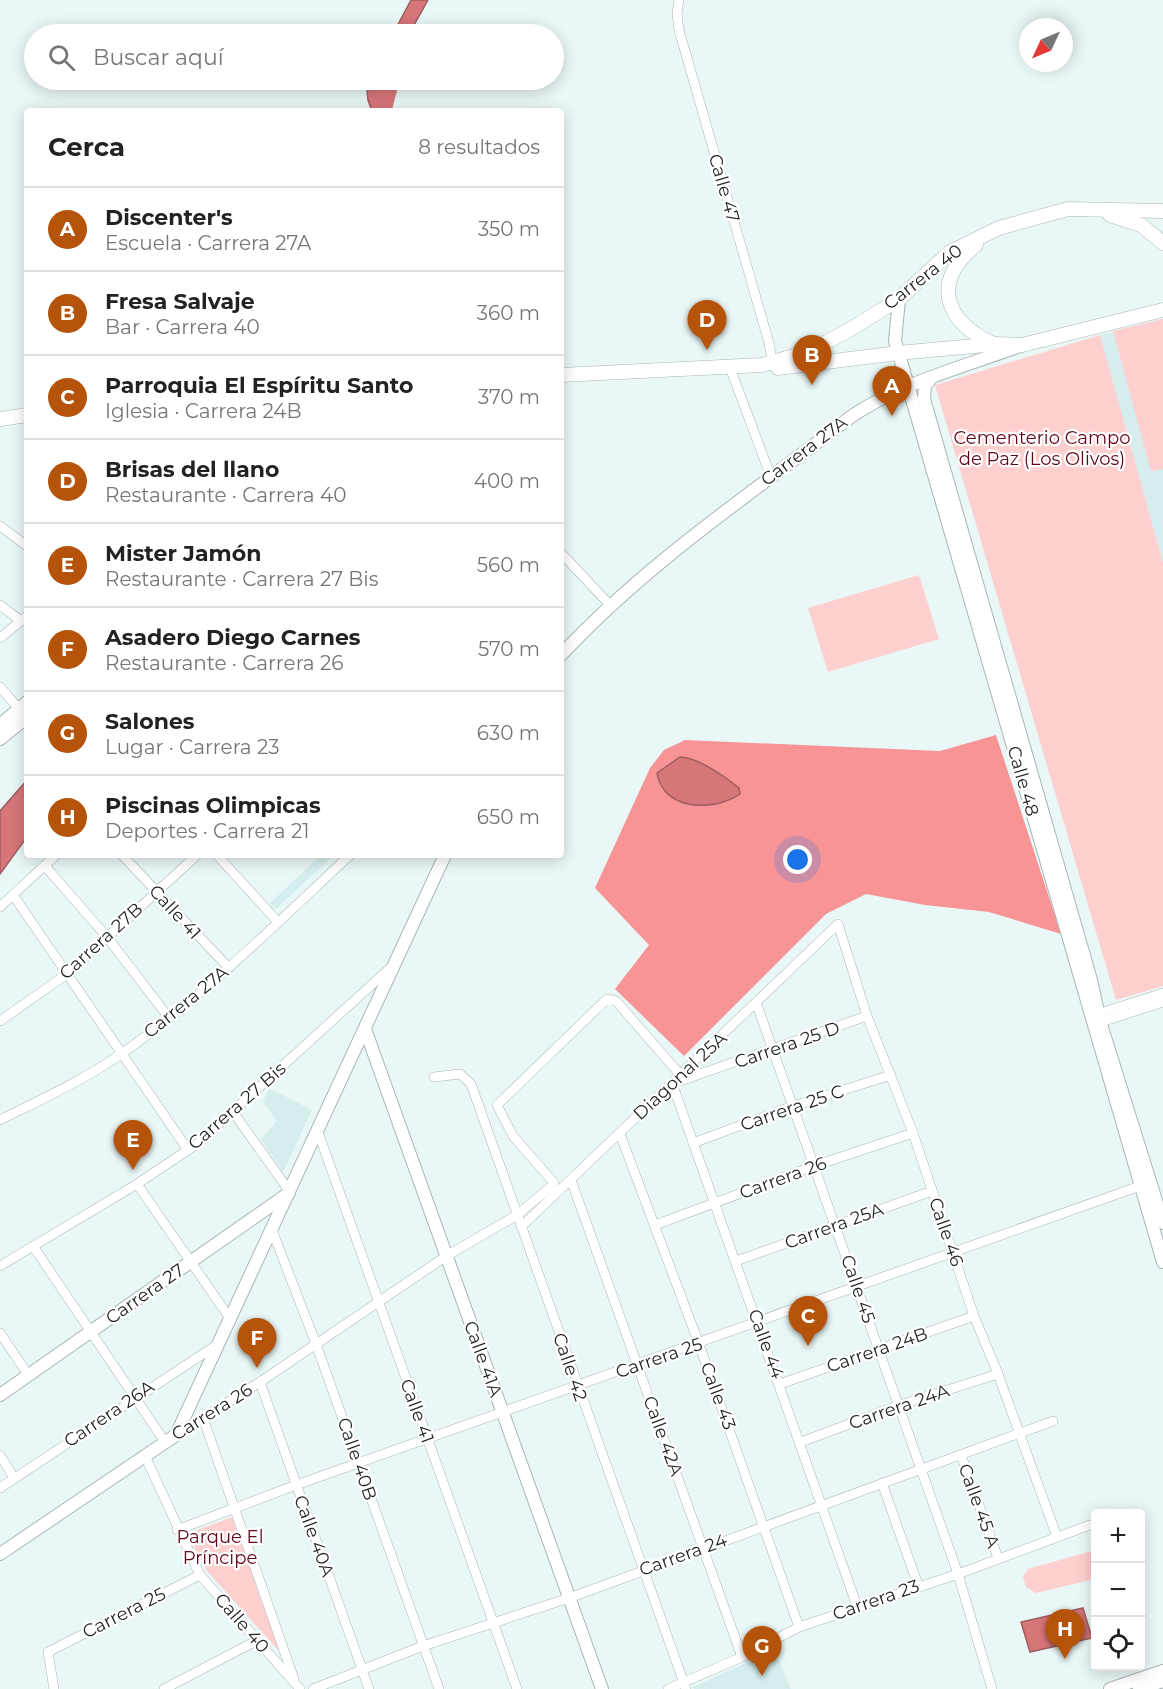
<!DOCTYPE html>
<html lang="es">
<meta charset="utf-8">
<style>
body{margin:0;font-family:Montserrat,sans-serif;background:#f2f2f2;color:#222}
.controls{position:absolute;right:18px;bottom:18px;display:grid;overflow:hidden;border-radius:6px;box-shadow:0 3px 15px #0003}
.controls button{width:54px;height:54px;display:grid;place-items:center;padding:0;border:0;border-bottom:2px solid #e0e0e0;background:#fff;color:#222;font:30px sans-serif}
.compass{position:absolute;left:1019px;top:18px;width:54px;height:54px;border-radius:50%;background:#fff;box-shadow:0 3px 15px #0003;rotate:226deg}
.you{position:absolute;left:798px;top:860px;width:21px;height:21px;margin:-15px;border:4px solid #fff;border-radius:50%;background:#1a73e8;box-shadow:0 0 0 9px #1a73e833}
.badge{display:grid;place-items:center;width:39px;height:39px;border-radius:50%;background:#b45309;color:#fff;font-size:20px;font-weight:700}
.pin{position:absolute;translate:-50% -50px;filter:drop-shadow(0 2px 3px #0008)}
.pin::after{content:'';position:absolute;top:32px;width:21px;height:18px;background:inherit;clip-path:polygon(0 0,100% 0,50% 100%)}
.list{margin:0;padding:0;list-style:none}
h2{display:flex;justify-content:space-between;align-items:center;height:78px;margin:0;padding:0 24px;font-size:26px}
h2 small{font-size:20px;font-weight:400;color:#767676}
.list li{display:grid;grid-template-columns:39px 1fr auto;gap:18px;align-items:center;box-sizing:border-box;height:84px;padding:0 24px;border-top:2px solid #e0e0e0}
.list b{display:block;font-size:22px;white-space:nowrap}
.list p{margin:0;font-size:20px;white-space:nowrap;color:#767676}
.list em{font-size:20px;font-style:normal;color:#767676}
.icon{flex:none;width:33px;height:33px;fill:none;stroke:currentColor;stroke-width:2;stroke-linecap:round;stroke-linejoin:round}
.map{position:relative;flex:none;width:1163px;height:1689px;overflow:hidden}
.search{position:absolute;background:#fff;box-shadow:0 3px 15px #0003;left:24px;top:24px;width:540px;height:66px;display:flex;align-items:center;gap:15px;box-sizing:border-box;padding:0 21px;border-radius:33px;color:#767676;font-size:22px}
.panel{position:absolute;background:#fff;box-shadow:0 3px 15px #0003;left:24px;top:108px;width:540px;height:750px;border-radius:6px}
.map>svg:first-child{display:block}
</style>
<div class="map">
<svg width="1163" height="1689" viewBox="0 0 1163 1689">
<rect width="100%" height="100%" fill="#eaf7f7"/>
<g fill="#d6edee">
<path d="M 1163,319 L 1163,563 L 1100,335 Z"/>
<path d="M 321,855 L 334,855 L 276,909 L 270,903 Z"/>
<path d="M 269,1088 L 312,1110 L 283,1172 L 261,1139 L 277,1121 L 263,1102 Z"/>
<path d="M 774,1650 L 791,1689 L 694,1689 L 693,1687 Z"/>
</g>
<g fill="#fecfcf">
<path d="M 1163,319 L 1163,469 L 1151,471 L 1113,331 Z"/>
<path d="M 1100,335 L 1163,563 L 1163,986 L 1116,1000 L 935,385 Z"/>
<path d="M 919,575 L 939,639 L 828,672 L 808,608 Z"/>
<path d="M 232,1517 L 279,1651 L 207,1571 L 187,1534 Z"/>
<path d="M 1095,1550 L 1095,1579 L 1036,1593 L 1026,1587 L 1023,1577 L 1028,1569 Z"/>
</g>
<path fill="#f89496" d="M 996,735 L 1061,934 L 989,912 L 925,905 L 866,894 L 826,914 L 684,1056 L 615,989 L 649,945 L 595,888 L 650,768 L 664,750 L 685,740 L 940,751 Z"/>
<g fill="#d77679" stroke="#a05d60" stroke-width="1.5">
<path d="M 411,0 L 428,0 L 409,34 L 393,34 Z"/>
<path d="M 366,80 L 382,80 L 383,94 L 389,111 L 372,111 L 368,100 Z"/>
<path d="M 680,757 C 697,757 726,777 739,788 L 740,794 C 714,812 663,811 657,773 Z"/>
<path d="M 27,780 L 27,837 L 0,874 L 0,811 Z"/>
<path d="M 1083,1608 L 1092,1638 L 1030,1652 L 1021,1622 Z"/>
</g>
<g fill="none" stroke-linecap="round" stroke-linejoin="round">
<path stroke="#d77679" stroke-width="15" d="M 384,111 L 392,80"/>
<g stroke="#a9b6b6" stroke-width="10">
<g id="street">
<path d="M 679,0 L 677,14 L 679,30 L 769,343 L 773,366"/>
<path d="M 729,365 L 771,477"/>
<path d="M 0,526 L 27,546"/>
<path d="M 561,553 L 610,605"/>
<path d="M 0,605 L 21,621"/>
<path d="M 0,638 L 27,616"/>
<path d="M 0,687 L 19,709"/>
<path d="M 122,855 L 229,968"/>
<path d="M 217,855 L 278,922"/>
<path d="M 45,866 L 107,937 L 169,1018"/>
<path d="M 13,895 L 188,1150"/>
<path d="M 0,907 L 56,855"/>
<path d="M 757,1005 L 958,1574 L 992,1689"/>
<path d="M 1094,1015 L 1163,993"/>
<path d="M 0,1021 L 67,974 L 197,855"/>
<path d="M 1095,1024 L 1163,1002"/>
<path d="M 434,1077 L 460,1074 L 471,1084 L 686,1689"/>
<path d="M 680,1081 L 867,1016"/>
<path d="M 672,1083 L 857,1606"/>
<path d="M 233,1112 L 290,1192"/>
<path d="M 0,1120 C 42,1099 86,1079 124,1052 C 206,994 277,923 350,855"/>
<path d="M 318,1132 L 517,1689"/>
<path d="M 620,1134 L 699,1344 L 799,1627"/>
<path d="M 693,1143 L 793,1106 L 891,1075"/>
<path d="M 571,1180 L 742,1657"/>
<path d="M 137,1184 L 231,1320"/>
<path d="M 655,1225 L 814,1166 L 913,1133"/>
<path d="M 521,1227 L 838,924 L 867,1016 L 913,1133 L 974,1316 L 998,1374 L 1057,1537"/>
<path d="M 272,1230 L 316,1344 L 439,1689"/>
<path d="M 33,1246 L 165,1442"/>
<path d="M 736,1261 L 932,1191"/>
<path d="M 0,1266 L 137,1184 L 197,1144 L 390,968"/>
<path d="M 0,1333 L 29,1376"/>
<path d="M 260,1382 L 369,1689"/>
<path d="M 780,1384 L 974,1316"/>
<path d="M 203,1418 L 294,1679"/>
<path d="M 176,1435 L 260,1382 L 445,1257 L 517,1215 L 553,1185 L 554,1183 L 513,1136 L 497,1105 L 607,999 L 616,1001 L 684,1079"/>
<path d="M 801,1442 L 900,1405 L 998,1374"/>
<path d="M 0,1455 L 14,1478"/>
<path d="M 961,1455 L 998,1558"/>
<path d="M 145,1456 L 200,1575 L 300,1689"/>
<path d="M 882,1483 L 918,1585"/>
<path d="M 0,1488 L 218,1344"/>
<path d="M 177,1530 L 296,1485 L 1140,1186"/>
<path d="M 54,1689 L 48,1652 L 200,1575"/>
<path d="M 164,1689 L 258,1640"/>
<path d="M 313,1689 L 423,1646 L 569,1598 L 1053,1421"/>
<path d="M 668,1689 L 742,1657 L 799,1627 L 958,1574 L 1090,1525"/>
</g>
</g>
<g stroke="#a9b6b6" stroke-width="14">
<g id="secondary">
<path d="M 899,299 L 895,341 L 1163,1262"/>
<path d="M 932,377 L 925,386 L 924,399 L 1091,980 L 1100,1021 L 1163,1223"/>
<path d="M 561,655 C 648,562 752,493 852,416 C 903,382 963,367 1020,346"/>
<path d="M 0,725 L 27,702"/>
<path d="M 0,739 L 27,717"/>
<path d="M 365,1029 L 602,1689"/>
<path d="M 0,1395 L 289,1193"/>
<path d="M 0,1554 L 176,1435 L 445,855"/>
<path d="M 1110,1689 L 1163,1671"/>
<path d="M 1139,1689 L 1163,1681"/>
</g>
</g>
<g stroke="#a9b6b6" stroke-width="15">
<g id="primary">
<path d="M 1110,215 L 1141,225 L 1163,243"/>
<path d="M 976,245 C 930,282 945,322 994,344"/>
<path d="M 778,368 L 898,353 L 996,344 L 1022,345 L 1163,310"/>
<path d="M 561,375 L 762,365 L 808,352 L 851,329 L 899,299 L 950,252 L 999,228 L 1068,209 L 1163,211"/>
<path d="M 0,419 L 27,415"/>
</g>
</g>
<use href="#street" stroke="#fff" stroke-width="9"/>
<use href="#secondary" stroke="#fff" stroke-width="12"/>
<use href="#primary" stroke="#fff" stroke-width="14"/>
</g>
<g text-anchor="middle" stroke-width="4.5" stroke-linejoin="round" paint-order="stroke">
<g font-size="18" fill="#1f2424" stroke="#fff">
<text transform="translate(724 188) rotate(74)" y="6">Calle 47</text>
<text transform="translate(923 277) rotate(-38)" y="6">Carrera 40</text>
<text transform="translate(804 451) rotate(-37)" y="6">Carrera 27A</text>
<text transform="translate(1023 781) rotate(74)" y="6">Calle 48</text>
<text transform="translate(175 912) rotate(47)" y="6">Calle 41</text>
<text transform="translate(101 941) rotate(-42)" y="6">Carrera 27B</text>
<text transform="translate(186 1002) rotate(-39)" y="6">Carrera 27A</text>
<text transform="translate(787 1045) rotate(-19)" y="6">Carrera 25 D</text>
<text transform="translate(680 1076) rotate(-43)" y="6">Diagonal 25A</text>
<text transform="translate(237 1106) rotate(-41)" y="6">Carrera 27 Bis</text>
<text transform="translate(792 1108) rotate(-19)" y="6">Carrera 25 C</text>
<text transform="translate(783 1178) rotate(-20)" y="6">Carrera 26</text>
<text transform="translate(834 1226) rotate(-20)" y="6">Carrera 25A</text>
<text transform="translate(946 1232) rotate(71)" y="6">Calle 46</text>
<text transform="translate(858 1289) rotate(71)" y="6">Calle 45</text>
<text transform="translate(145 1294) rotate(-35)" y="6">Carrera 27</text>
<text transform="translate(766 1344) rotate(70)" y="6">Calle 44</text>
<text transform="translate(877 1350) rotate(-19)" y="6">Carrera 24B</text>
<text transform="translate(659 1358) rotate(-19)" y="6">Carrera 25</text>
<text transform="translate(483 1359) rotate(70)" y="6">Calle 41A</text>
<text transform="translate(570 1367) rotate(71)" y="6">Calle 42</text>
<text transform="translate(718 1396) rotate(70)" y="6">Calle 43</text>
<text transform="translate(899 1407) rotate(-19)" y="6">Carrera 24A</text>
<text transform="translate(417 1411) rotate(70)" y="6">Calle 41</text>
<text transform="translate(212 1412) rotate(-32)" y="6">Carrera 26</text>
<text transform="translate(109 1414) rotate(-34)" y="6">Carrera 26A</text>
<text transform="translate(663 1436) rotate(70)" y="6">Calle 42A</text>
<text transform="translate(357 1459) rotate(71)" y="6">Calle 40B</text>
<text transform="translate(979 1506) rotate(70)" y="6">Calle 45 A</text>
<text transform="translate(314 1536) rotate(70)" y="6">Calle 40A</text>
<text transform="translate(683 1555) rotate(-20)" y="6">Carrera 24</text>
<text transform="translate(876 1600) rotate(-19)" y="6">Carrera 23</text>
<text transform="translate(124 1613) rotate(-27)" y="6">Carrera 25</text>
<text transform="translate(242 1623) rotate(49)" y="6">Calle 40</text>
</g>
<g font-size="18" fill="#620618" stroke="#fff">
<text x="1042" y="444">Cementerio Campo<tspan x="1042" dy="21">de Paz (Los Olivos)</tspan></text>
<text x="220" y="1543">Parque El<tspan x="220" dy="21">Príncipe</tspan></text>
</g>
</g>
</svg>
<div class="controls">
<button>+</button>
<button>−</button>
<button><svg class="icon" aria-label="locate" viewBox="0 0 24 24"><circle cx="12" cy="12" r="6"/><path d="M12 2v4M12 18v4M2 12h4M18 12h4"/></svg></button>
</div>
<svg class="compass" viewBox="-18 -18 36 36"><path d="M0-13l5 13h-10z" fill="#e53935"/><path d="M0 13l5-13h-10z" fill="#767676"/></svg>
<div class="you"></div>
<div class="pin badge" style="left:892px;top:416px">A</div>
<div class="pin badge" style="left:812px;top:385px">B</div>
<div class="pin badge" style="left:808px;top:1346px">C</div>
<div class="pin badge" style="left:707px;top:350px">D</div>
<div class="pin badge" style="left:133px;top:1170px">E</div>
<div class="pin badge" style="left:257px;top:1368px">F</div>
<div class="pin badge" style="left:762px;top:1676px">G</div>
<div class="pin badge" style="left:1065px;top:1659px">H</div>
<div class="search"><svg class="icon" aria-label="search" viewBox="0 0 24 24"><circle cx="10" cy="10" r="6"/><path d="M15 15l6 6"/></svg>Buscar aquí</div>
<section class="panel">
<h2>Cerca<small>8 resultados</small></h2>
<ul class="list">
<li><span class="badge">A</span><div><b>Discenter's</b><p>Escuela · Carrera 27A</p></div><em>350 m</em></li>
<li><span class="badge">B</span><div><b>Fresa Salvaje</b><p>Bar · Carrera 40</p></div><em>360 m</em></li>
<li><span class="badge">C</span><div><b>Parroquia El Espíritu Santo</b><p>Iglesia · Carrera 24B</p></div><em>370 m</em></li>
<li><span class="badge">D</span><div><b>Brisas del llano</b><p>Restaurante · Carrera 40</p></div><em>400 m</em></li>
<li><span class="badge">E</span><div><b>Mister Jamón</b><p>Restaurante · Carrera 27 Bis</p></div><em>560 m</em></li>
<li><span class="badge">F</span><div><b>Asadero Diego Carnes</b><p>Restaurante · Carrera 26</p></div><em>570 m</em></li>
<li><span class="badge">G</span><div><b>Salones</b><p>Lugar · Carrera 23</p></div><em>630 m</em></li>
<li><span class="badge">H</span><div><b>Piscinas Olimpicas</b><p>Deportes · Carrera 21</p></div><em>650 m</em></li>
</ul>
</section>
</div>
